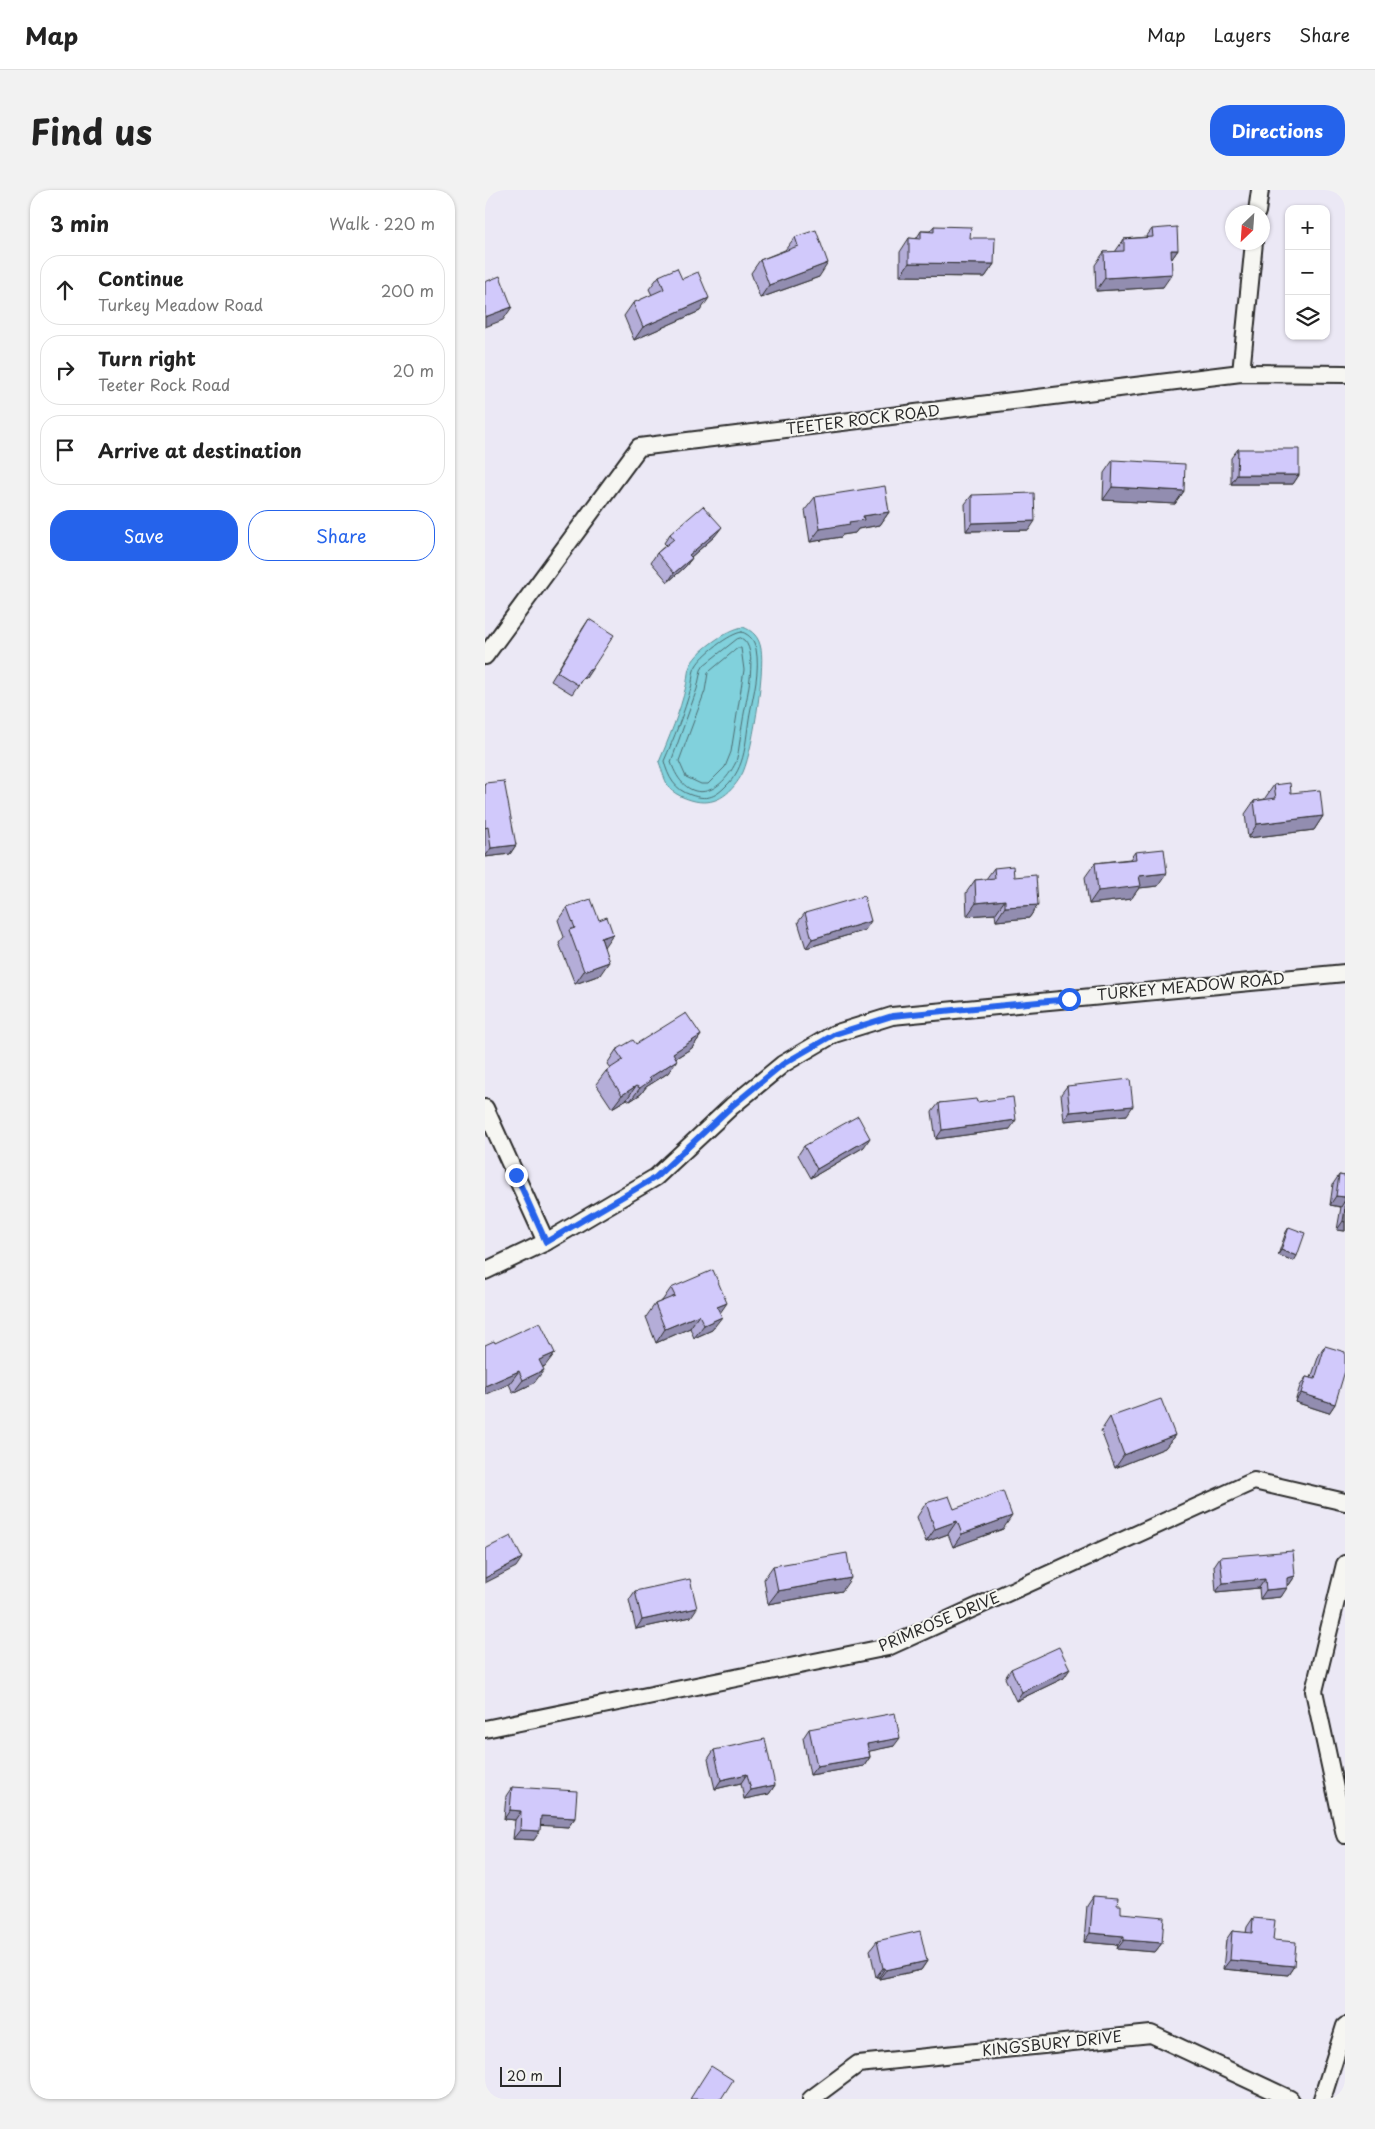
<!DOCTYPE html>
<meta charset="utf-8">
<style>
body{margin:0;font-family:"Playpen Sans",sans-serif;background:#f2f2f2;color:#222}
.controls{position:absolute;right:15px;top:15px;display:grid;overflow:hidden;border-radius:10px;box-shadow:0 1px 4px #0004}
.controls button{width:45px;height:45px;display:grid;place-items:center;padding:0;border:0;border-bottom:1px solid #e0e0e0;background:#fff;color:#222;font:25px sans-serif}
.compass{position:absolute;left:740px;top:15px;width:45px;height:45px;border-radius:50%;background:#fff;box-shadow:0 1px 4px #0004;rotate:205deg}
.scale{position:absolute;left:15px;bottom:12px;width:61px;box-sizing:border-box;padding-left:5px;border:2px solid #2b2b2b;border-top:0;font-size:14px;line-height:18px;white-space:nowrap;color:#2b2b2b;-webkit-text-stroke:4px #f6f6f2;paint-order:stroke}
.stop{position:absolute;width:15px;height:15px;margin:-11px;border:4px solid #2563eb;border-radius:50%;background:#fff}
.stop.end{background:#2563eb;border-color:#fff;box-shadow:0 1px 5px #0008}
.list{margin:0;padding:0;list-style:none}
h2{display:flex;justify-content:space-between;align-items:center;height:65px;margin:0;padding:0 20px;font-size:21px}
h2 small{font-size:16px;font-weight:400;color:#767676}
.list li{display:grid;grid-template-columns:32px 1fr auto;gap:15px;align-items:center;box-sizing:border-box;height:70px;margin:0 10px 10px;padding:0 10px;border:1px solid #e0e0e0;border-radius:20px}
.list b{display:block;font-size:19px;white-space:nowrap}
.list p{margin:0;font-size:16px;white-space:nowrap;color:#767676}
.list em{font-size:16px;font-style:normal;color:#767676}
.actions{display:flex;gap:10px;padding:15px 20px}
.actions a{flex:1;padding:11px 0;border:1px solid #2563eb;border-radius:20px;text-align:center;font-size:18px;color:#2563eb}
.actions .main{background:#2563eb;color:#fff}
.icon{flex:none;width:28px;height:28px;fill:none;stroke:currentColor;stroke-width:2;stroke-linecap:round;stroke-linejoin:round}
.map{position:relative;flex:none;width:860px;height:1909px;overflow:hidden;border-radius:20px}
header{display:flex;align-items:center;gap:30px;box-sizing:border-box;height:70px;padding:0 25px;background:#fff;border-bottom:1px solid #e0e0e0}
header strong{font-size:24px}
nav{display:flex;gap:28px;margin-inline-start:auto;font-size:18px}
.intro{display:flex;align-items:center;justify-content:space-between;box-sizing:border-box;height:120px;padding:0 30px}
h1{margin:0;font-size:35px}
.button{padding:12px 22px;border-radius:20px;background:#2563eb;color:#fff;font-size:18px;font-weight:700}
main{display:flex;gap:30px;padding:0 30px}
aside{flex:1;background:#fff;border-radius:20px;box-shadow:0 1px 4px #0004}
.map>svg:first-child{display:block}
</style>
<header>
<strong>Map</strong>
<nav><a>Map</a><a>Layers</a><a>Share</a></nav>
</header>
<div class="intro"><h1>Find us</h1><a class="button">Directions</a></div>
<main>
<aside>
<h2>3 min<small>Walk · 220 m</small></h2>
<ul class="list">
<li><svg class="icon" aria-label="ahead" viewBox="0 0 24 24"><path d="M12 20V5M6 11l6-6 6 6"/></svg><div><b>Continue</b><p>Turkey Meadow Road</p></div><em>200 m</em></li>
<li><svg class="icon" aria-label="right" viewBox="0 0 24 24"><path d="M7 20v-9h11M14 6l5 5-5 5"/></svg><div><b>Turn right</b><p>Teeter Rock Road</p></div><em>20 m</em></li>
<li><svg class="icon" aria-label="arrive" viewBox="0 0 24 24"><path d="M6 21V4h12l-3 4 3 4H6"/></svg><div><b>Arrive at destination</b></div></li>
</ul>
<div class="actions"><a class="main">Save</a><a>Share</a></div>
</aside>
<div class="map">
<svg width="860" height="1909" viewBox="0 0 860 1909">
<rect width="100%" height="100%" fill="#ebe8f5"/>
<filter id="ink" filterUnits="userSpaceOnUse"><feTurbulence type="fractalNoise" baseFrequency=".02" numOctaves="2"/><feDisplacementMap in="SourceGraphic" scale="10" xChannelSelector="R" yChannelSelector="G"/><feConvolveMatrix kernelMatrix="1 2 1 2 8 2 1 2 1" color-interpolation-filters="sRGB"/></filter>
<g filter="url(#ink)">
<path fill="#81d1dc" stroke="#5f8f95" d="M 258,437 C 268,441 274,447 276,459 C 280,479 267,569 256,586 C 245,605 229,617 206,610 C 199,608 192,605 186,600 C 180,593 177,580 174,572 C 184,548 195,522 201,496 C 203,489 202,481 206,474 C 213,460 243,439 258,437 Z"/>
<g fill="none" stroke-linecap="round" stroke-linejoin="round">
<g stroke="#4d6d72" stroke-width="1">
<path d="M 257,442 C 265,445 269,450 271,459 C 275,480 269,502 265,523 C 260,550 262,577 240,597 C 229,608 221,610 206,605 C 190,600 183,587 179,571 C 189,548 199,523 206,498 C 208,491 207,482 211,476 C 217,465 245,443 257,442 Z"/>
<path d="M 256,448 C 276,457 260,513 258,530 C 255,544 255,558 251,572 C 233,609 200,614 186,572 L 212,499 L 216,480 L 219,475 L 252,449 Z"/>
<path d="M 253,458 L 256,458 L 259,480 L 246,562 L 240,577 L 223,594 L 216,594 L 201,587 L 194,571 L 220,501 L 223,483 Z"/>
</g>
<g stroke="#2b2b2b" stroke-width="20">
<g id="street">
<path d="M 772,22 L 775,0"/>
<path d="M 756,183 L 769,52"/>
<path d="M 0,466 L 154,257 L 756,183 L 860,184"/>
<path d="M 0,918 L 61,1052"/>
<path d="M 0,1081 L 61,1052 L 171,987 L 247,916 L 298,874 L 349,844 L 407,826 L 860,783"/>
<path d="M 860,1374 L 829,1501 L 860,1645"/>
<path d="M 0,1539 L 403,1457 L 769,1291 L 860,1312"/>
<path d="M 326,1909 L 373,1874 L 666,1844 L 805,1909"/>
<path d="M 837,1909 L 860,1836"/>
</g>
</g>
<use href="#street" stroke="#f6f6f2" stroke-width="16"/>
</g>
<g fill="#b4add8" stroke="#2b2b2b">
<path d="M 449,36 L 485,48 L 509,74 L 500,87 L 415,86 L 415,62 L 424,48 L 431,49 L 436,41 L 445,41 Z"/>
<path d="M 667,39 L 693,60 L 686,70 L 678,97 L 611,101 L 610,75 L 619,62 L 630,62 L 639,49 L 661,47 Z"/>
<path d="M 310,47 L 334,87 L 275,108 L 266,83 L 275,70 L 300,60 Z"/>
<path d="M 174,86 L 197,89 L 215,121 L 149,150 L 139,126 L 148,113 L 167,105 L 164,99 Z"/>
<path d="M 753,259 L 814,285 L 808,294 L 746,294 L 746,268 Z"/>
<path d="M 628,270 L 699,301 L 690,314 L 618,310 L 619,283 Z"/>
<path d="M 487,305 L 544,340 L 481,341 L 480,314 Z"/>
<path d="M 330,307 L 404,322 L 395,335 L 373,339 L 370,343 L 357,345 L 356,347 L 325,352 L 320,320 Z"/>
<path d="M 185,344 L 230,346 L 206,367 L 207,368 L 200,377 L 183,392 L 166,372 L 172,363 L 181,355 L 179,353 Z"/>
<path d="M 104,429 L 101,488 L 98,488 L 87,504 L 66,491 L 98,438 Z"/>
<path d="M 0,593 L 31,655 L 25,664 L 0,667 Z"/>
<path d="M 789,595 L 806,603 L 838,626 L 829,640 L 763,648 L 760,624 L 769,611 L 780,609 L 780,608 Z"/>
<path d="M 650,662 L 673,696 L 654,698 L 646,709 L 604,714 L 600,687 L 610,673 L 645,669 Z"/>
<path d="M 509,678 L 529,687 L 553,715 L 544,728 L 511,731 L 510,724 L 482,726 L 481,703 L 490,690 L 501,689 Z"/>
<path d="M 82,717 L 119,757 L 115,785 L 90,794 L 74,753 L 79,747 L 73,730 Z"/>
<path d="M 320,723 L 380,740 L 321,758 L 313,732 Z"/>
<path d="M 216,845 L 207,858 L 191,868 L 183,883 L 161,897 L 156,904 L 145,911 L 142,909 L 127,918 L 111,894 L 121,881 L 125,878 L 122,874 L 131,860 L 151,854 Z"/>
<path d="M 582,896 L 642,925 L 579,931 L 576,904 Z"/>
<path d="M 492,912 L 525,939 L 451,949 L 447,922 L 454,913 Z"/>
<path d="M 319,956 L 379,957 L 326,988 L 313,965 Z"/>
<path d="M 854,985 L 860,986 L 860,1041 L 852,1040 L 856,1017 L 845,1015 L 848,994 Z"/>
<path d="M 804,1037 L 809,1071 L 793,1065 L 801,1042 Z"/>
<path d="M 186,1098 L 235,1124 L 227,1140 L 209,1148 L 205,1138 L 171,1153 L 161,1127 L 170,1114 L 177,1111 Z"/>
<path d="M 10,1153 L 60,1176 L 58,1177 L 49,1193 L 28,1203 L 24,1194 Z"/>
<path d="M 840,1156 L 850,1214 L 844,1223 L 810,1212 L 815,1196 L 821,1187 L 826,1188 L 834,1165 Z"/>
<path d="M 625,1227 L 690,1245 L 680,1258 L 630,1278 L 616,1241 Z"/>
<path d="M 441,1313 L 469,1319 L 518,1339 L 468,1357 L 463,1344 L 441,1352 L 432,1327 Z"/>
<path d="M 735,1367 L 810,1386 L 804,1395 L 802,1396 L 796,1407 L 775,1409 L 774,1398 L 731,1402 L 729,1376 Z"/>
<path d="M 288,1376 L 357,1401 L 283,1414 L 279,1389 Z"/>
<path d="M 150,1401 L 206,1427 L 151,1439 L 144,1410 Z"/>
<path d="M 526,1479 L 579,1488 L 531,1511 L 520,1488 Z"/>
<path d="M 324,1539 L 409,1556 L 384,1561 L 385,1567 L 379,1576 L 325,1585 L 318,1548 Z"/>
<path d="M 229,1560 L 290,1595 L 284,1604 L 259,1609 L 256,1593 L 230,1599 L 223,1569 Z"/>
<path d="M 27,1597 L 90,1628 L 83,1637 L 56,1635 L 49,1650 L 28,1649 L 30,1630 L 19,1629 L 21,1606 Z"/>
<path d="M 608,1706 L 632,1715 L 636,1723 L 677,1753 L 670,1762 L 632,1759 L 633,1755 L 599,1752 L 602,1715 Z"/>
<path d="M 768,1728 L 788,1750 L 809,1776 L 803,1785 L 738,1779 L 741,1750 L 747,1741 L 761,1743 L 762,1737 Z"/>
<path d="M 392,1751 L 442,1771 L 436,1780 L 394,1789 L 394,1787 L 391,1787 L 385,1760 Z"/>
</g>
<g fill="#928db0" stroke="#2b2b2b">
<path d="M 686,60 L 693,60 L 684,73 Z"/>
<path d="M 343,73 L 334,87 L 275,108 L 284,95 Z"/>
<path d="M 424,73 L 509,74 L 500,87 L 415,86 Z"/>
<path d="M 687,84 L 678,97 L 611,101 L 620,88 Z"/>
<path d="M 224,108 L 215,121 L 149,150 L 158,137 Z"/>
<path d="M 27,117 L 18,130 L 0,137 L 0,127 Z"/>
<path d="M 752,285 L 814,285 L 808,294 L 746,294 Z"/>
<path d="M 627,297 L 699,301 L 690,314 L 618,310 Z"/>
<path d="M 404,322 L 395,335 L 373,339 L 370,343 L 357,345 L 356,347 L 325,352 L 335,339 L 364,332 L 378,326 Z"/>
<path d="M 550,331 L 544,340 L 481,341 L 487,333 Z"/>
<path d="M 237,337 L 230,346 L 198,374 L 204,365 Z"/>
<path d="M 207,368 L 200,377 L 183,392 L 189,383 Z"/>
<path d="M 104,479 L 107,479 L 101,488 L 98,488 Z"/>
<path d="M 838,626 L 829,640 L 763,648 L 772,634 Z"/>
<path d="M 31,655 L 25,664 L 0,667 L 6,658 Z"/>
<path d="M 682,683 L 673,696 L 654,698 L 646,709 L 604,714 L 613,701 L 654,686 Z"/>
<path d="M 520,710 L 510,724 L 482,726 L 491,713 Z"/>
<path d="M 553,715 L 544,728 L 511,731 L 520,717 Z"/>
<path d="M 386,731 L 380,740 L 321,758 L 327,749 Z"/>
<path d="M 128,744 L 119,757 L 116,748 Z"/>
<path d="M 124,772 L 115,785 L 90,794 L 99,781 Z"/>
<path d="M 216,845 L 207,858 L 178,876 L 188,863 Z"/>
<path d="M 192,870 L 183,883 L 161,897 L 156,904 L 145,911 L 155,898 L 164,888 Z"/>
<path d="M 151,896 L 142,909 L 127,918 L 137,905 Z"/>
<path d="M 648,916 L 642,925 L 579,931 L 585,922 Z"/>
<path d="M 531,930 L 525,939 L 451,949 L 457,940 Z"/>
<path d="M 385,948 L 379,957 L 326,988 L 332,979 Z"/>
<path d="M 851,1006 L 860,1007 L 860,1010 L 856,1017 L 845,1015 Z"/>
<path d="M 858,1031 L 860,1032 L 860,1041 L 852,1040 Z"/>
<path d="M 796,1060 L 812,1066 L 809,1071 L 793,1065 Z"/>
<path d="M 242,1113 L 233,1126 L 232,1117 Z"/>
<path d="M 214,1125 L 205,1138 L 171,1153 L 180,1139 Z"/>
<path d="M 237,1127 L 227,1140 L 209,1148 L 219,1135 Z"/>
<path d="M 70,1163 L 60,1176 L 45,1183 L 54,1170 Z"/>
<path d="M 59,1180 L 49,1193 L 28,1203 L 38,1190 Z"/>
<path d="M 34,1181 L 24,1194 L 0,1205 L 0,1196 Z"/>
<path d="M 816,1203 L 850,1214 L 844,1223 L 810,1212 Z"/>
<path d="M 690,1245 L 680,1258 L 630,1278 L 639,1265 Z"/>
<path d="M 527,1326 L 518,1339 L 468,1357 L 477,1344 Z"/>
<path d="M 472,1331 L 463,1344 L 441,1352 L 450,1339 Z"/>
<path d="M 37,1368 L 31,1377 L 0,1393 L 0,1388 Z"/>
<path d="M 810,1386 L 804,1395 L 795,1396 L 802,1388 Z"/>
<path d="M 366,1388 L 357,1401 L 283,1414 L 293,1401 Z"/>
<path d="M 780,1389 L 774,1398 L 731,1402 L 738,1393 Z"/>
<path d="M 802,1398 L 796,1407 L 775,1409 L 781,1400 Z"/>
<path d="M 212,1418 L 206,1427 L 151,1439 L 157,1430 Z"/>
<path d="M 585,1479 L 579,1488 L 531,1511 L 537,1502 Z"/>
<path d="M 415,1548 L 409,1556 L 376,1563 L 382,1554 Z"/>
<path d="M 385,1567 L 379,1576 L 325,1585 L 332,1576 Z"/>
<path d="M 262,1584 L 256,1593 L 230,1599 L 236,1590 Z"/>
<path d="M 290,1595 L 284,1604 L 259,1609 L 266,1600 Z"/>
<path d="M 25,1620 L 36,1621 L 30,1630 L 19,1629 Z"/>
<path d="M 56,1626 L 90,1628 L 83,1637 L 50,1635 Z"/>
<path d="M 35,1640 L 55,1641 L 49,1650 L 28,1649 Z"/>
<path d="M 605,1743 L 639,1746 L 633,1755 L 599,1752 Z"/>
<path d="M 639,1750 L 677,1753 L 670,1762 L 632,1759 Z"/>
<path d="M 745,1770 L 809,1776 L 803,1785 L 738,1779 Z"/>
<path d="M 442,1771 L 436,1780 L 394,1789 L 401,1780 Z"/>
<path d="M 398,1778 L 400,1778 L 394,1787 L 391,1787 Z"/>
</g>
<g fill="#d1c9fb" stroke="#2b2b2b">
<path d="M 449,36 L 486,37 L 485,48 L 510,48 L 509,74 L 424,73 L 424,48 L 436,49 L 436,41 L 449,42 Z"/>
<path d="M 692,37 L 693,60 L 686,60 L 687,84 L 620,88 L 619,62 L 639,61 L 639,49 L 668,47 L 667,39 Z"/>
<path d="M 331,40 L 343,73 L 284,95 L 275,70 L 313,56 L 310,47 Z"/>
<path d="M 192,78 L 197,89 L 213,82 L 224,108 L 158,137 L 148,113 L 179,99 L 174,86 Z"/>
<path d="M 15,86 L 27,117 L 0,127 L 0,92 Z"/>
<path d="M 753,259 L 814,259 L 814,285 L 752,285 Z"/>
<path d="M 628,270 L 700,274 L 699,301 L 627,297 Z"/>
<path d="M 400,296 L 404,322 L 378,326 L 379,330 L 364,332 L 365,334 L 335,339 L 330,307 Z"/>
<path d="M 549,303 L 550,331 L 487,333 L 487,305 Z"/>
<path d="M 218,316 L 237,337 L 204,365 L 207,368 L 189,383 L 172,363 L 189,349 L 185,344 Z"/>
<path d="M 104,429 L 129,445 L 107,479 L 104,479 L 93,495 L 72,482 Z"/>
<path d="M 19,591 L 31,655 L 6,658 L 3,637 L 0,638 L 0,593 Z"/>
<path d="M 805,593 L 806,603 L 835,600 L 838,626 L 772,634 L 769,611 L 791,608 L 789,595 Z"/>
<path d="M 679,659 L 682,683 L 654,686 L 656,696 L 613,701 L 610,673 L 651,669 L 650,662 Z"/>
<path d="M 528,676 L 529,687 L 551,685 L 553,715 L 520,717 L 520,710 L 491,713 L 490,690 L 510,688 L 509,678 Z"/>
<path d="M 379,706 L 386,731 L 327,749 L 320,723 Z"/>
<path d="M 106,709 L 114,730 L 122,727 L 128,744 L 116,748 L 124,772 L 99,781 L 84,740 L 90,738 L 82,717 Z"/>
<path d="M 201,823 L 216,845 L 188,863 L 192,870 L 164,888 L 166,890 L 155,898 L 151,896 L 137,905 L 121,881 L 138,870 L 131,860 L 148,850 L 151,854 Z"/>
<path d="M 645,889 L 648,916 L 585,922 L 582,896 Z"/>
<path d="M 528,907 L 531,930 L 457,940 L 454,913 L 491,909 L 492,912 Z"/>
<path d="M 373,926 L 385,948 L 332,979 L 319,956 Z"/>
<path d="M 854,985 L 860,986 L 860,1007 L 851,1006 Z"/>
<path d="M 860,1019 L 860,1032 L 858,1031 Z"/>
<path d="M 804,1037 L 820,1043 L 812,1066 L 796,1060 Z"/>
<path d="M 228,1080 L 242,1113 L 232,1117 L 237,1127 L 219,1135 L 214,1125 L 180,1139 L 170,1114 L 190,1106 L 186,1098 Z"/>
<path d="M 55,1132 L 70,1163 L 54,1170 L 59,1180 L 38,1190 L 34,1181 L 0,1196 L 0,1155 L 9,1151 L 10,1153 Z"/>
<path d="M 840,1156 L 860,1162 L 860,1181 L 850,1214 L 816,1203 L 821,1187 L 830,1189 Z"/>
<path d="M 676,1209 L 690,1245 L 639,1265 L 625,1227 Z"/>
<path d="M 518,1301 L 527,1326 L 477,1344 L 472,1331 L 450,1339 L 441,1313 L 464,1306 L 469,1319 Z"/>
<path d="M 26,1346 L 37,1368 L 0,1388 L 0,1359 Z"/>
<path d="M 808,1361 L 810,1386 L 802,1388 L 802,1398 L 781,1400 L 780,1389 L 738,1393 L 735,1367 Z"/>
<path d="M 362,1363 L 366,1388 L 293,1401 L 288,1376 Z"/>
<path d="M 205,1389 L 212,1418 L 157,1430 L 150,1401 Z"/>
<path d="M 574,1457 L 585,1479 L 537,1502 L 526,1479 Z"/>
<path d="M 410,1523 L 415,1548 L 382,1554 L 385,1567 L 332,1576 L 324,1539 Z"/>
<path d="M 280,1549 L 290,1595 L 266,1600 L 262,1584 L 236,1590 L 229,1560 Z"/>
<path d="M 27,1597 L 92,1601 L 90,1628 L 56,1626 L 55,1641 L 35,1640 L 36,1621 L 25,1620 Z"/>
<path d="M 608,1706 L 633,1708 L 632,1715 L 636,1715 L 636,1723 L 679,1727 L 677,1753 L 639,1750 L 639,1746 L 605,1743 Z"/>
<path d="M 768,1728 L 790,1730 L 788,1750 L 811,1752 L 809,1776 L 745,1770 L 747,1741 L 767,1743 Z"/>
<path d="M 435,1741 L 442,1771 L 401,1780 L 400,1778 L 398,1778 L 392,1751 Z"/>
<path d="M 226,1876 L 248,1890 L 236,1909 L 205,1909 Z"/>
</g>
</g>
<g fill="none" stroke-linecap="round" stroke-linejoin="round" filter="url(#ink)">
<path stroke="#2563eb" stroke-width="6" d="M 31,985 L 61,1052 L 171,987 L 247,916 L 298,874 L 350,844 L 407,826 L 584,809"/>
</g>
<g text-anchor="middle" stroke-width="4" stroke-linejoin="round" paint-order="stroke">
<g font-size="15" fill="#2b2b2b" stroke="#f6f6f2">
<text transform="translate(378 230) rotate(-7)" y="5">TEETER ROCK ROAD</text>
<text transform="translate(706 797) rotate(-5)" y="5">TURKEY MEADOW ROAD</text>
<text transform="translate(454 1432) rotate(-23)" y="5">PRIMROSE DRIVE</text>
<text transform="translate(567 1854) rotate(-6)" y="5">KINGSBURY DRIVE</text>
</g>
</g>
</svg>
<div class="controls">
<button>+</button>
<button>−</button>
<button><svg class="icon" aria-label="layers" viewBox="0 0 24 24"><path d="M12 4l9 5-9 5-9-5zM3 14l9 5 9-5"/></svg></button>
</div>
<svg class="compass" viewBox="-18 -18 36 36"><path d="M0-13l5 13h-10z" fill="#e53935"/><path d="M0 13l5-13h-10z" fill="#767676"/></svg>
<div class="scale">20 m</div>
<div class="stop" style="left:584px;top:809px"></div>
<div class="stop end" style="left:31px;top:985px"></div>
</div>
</main>
